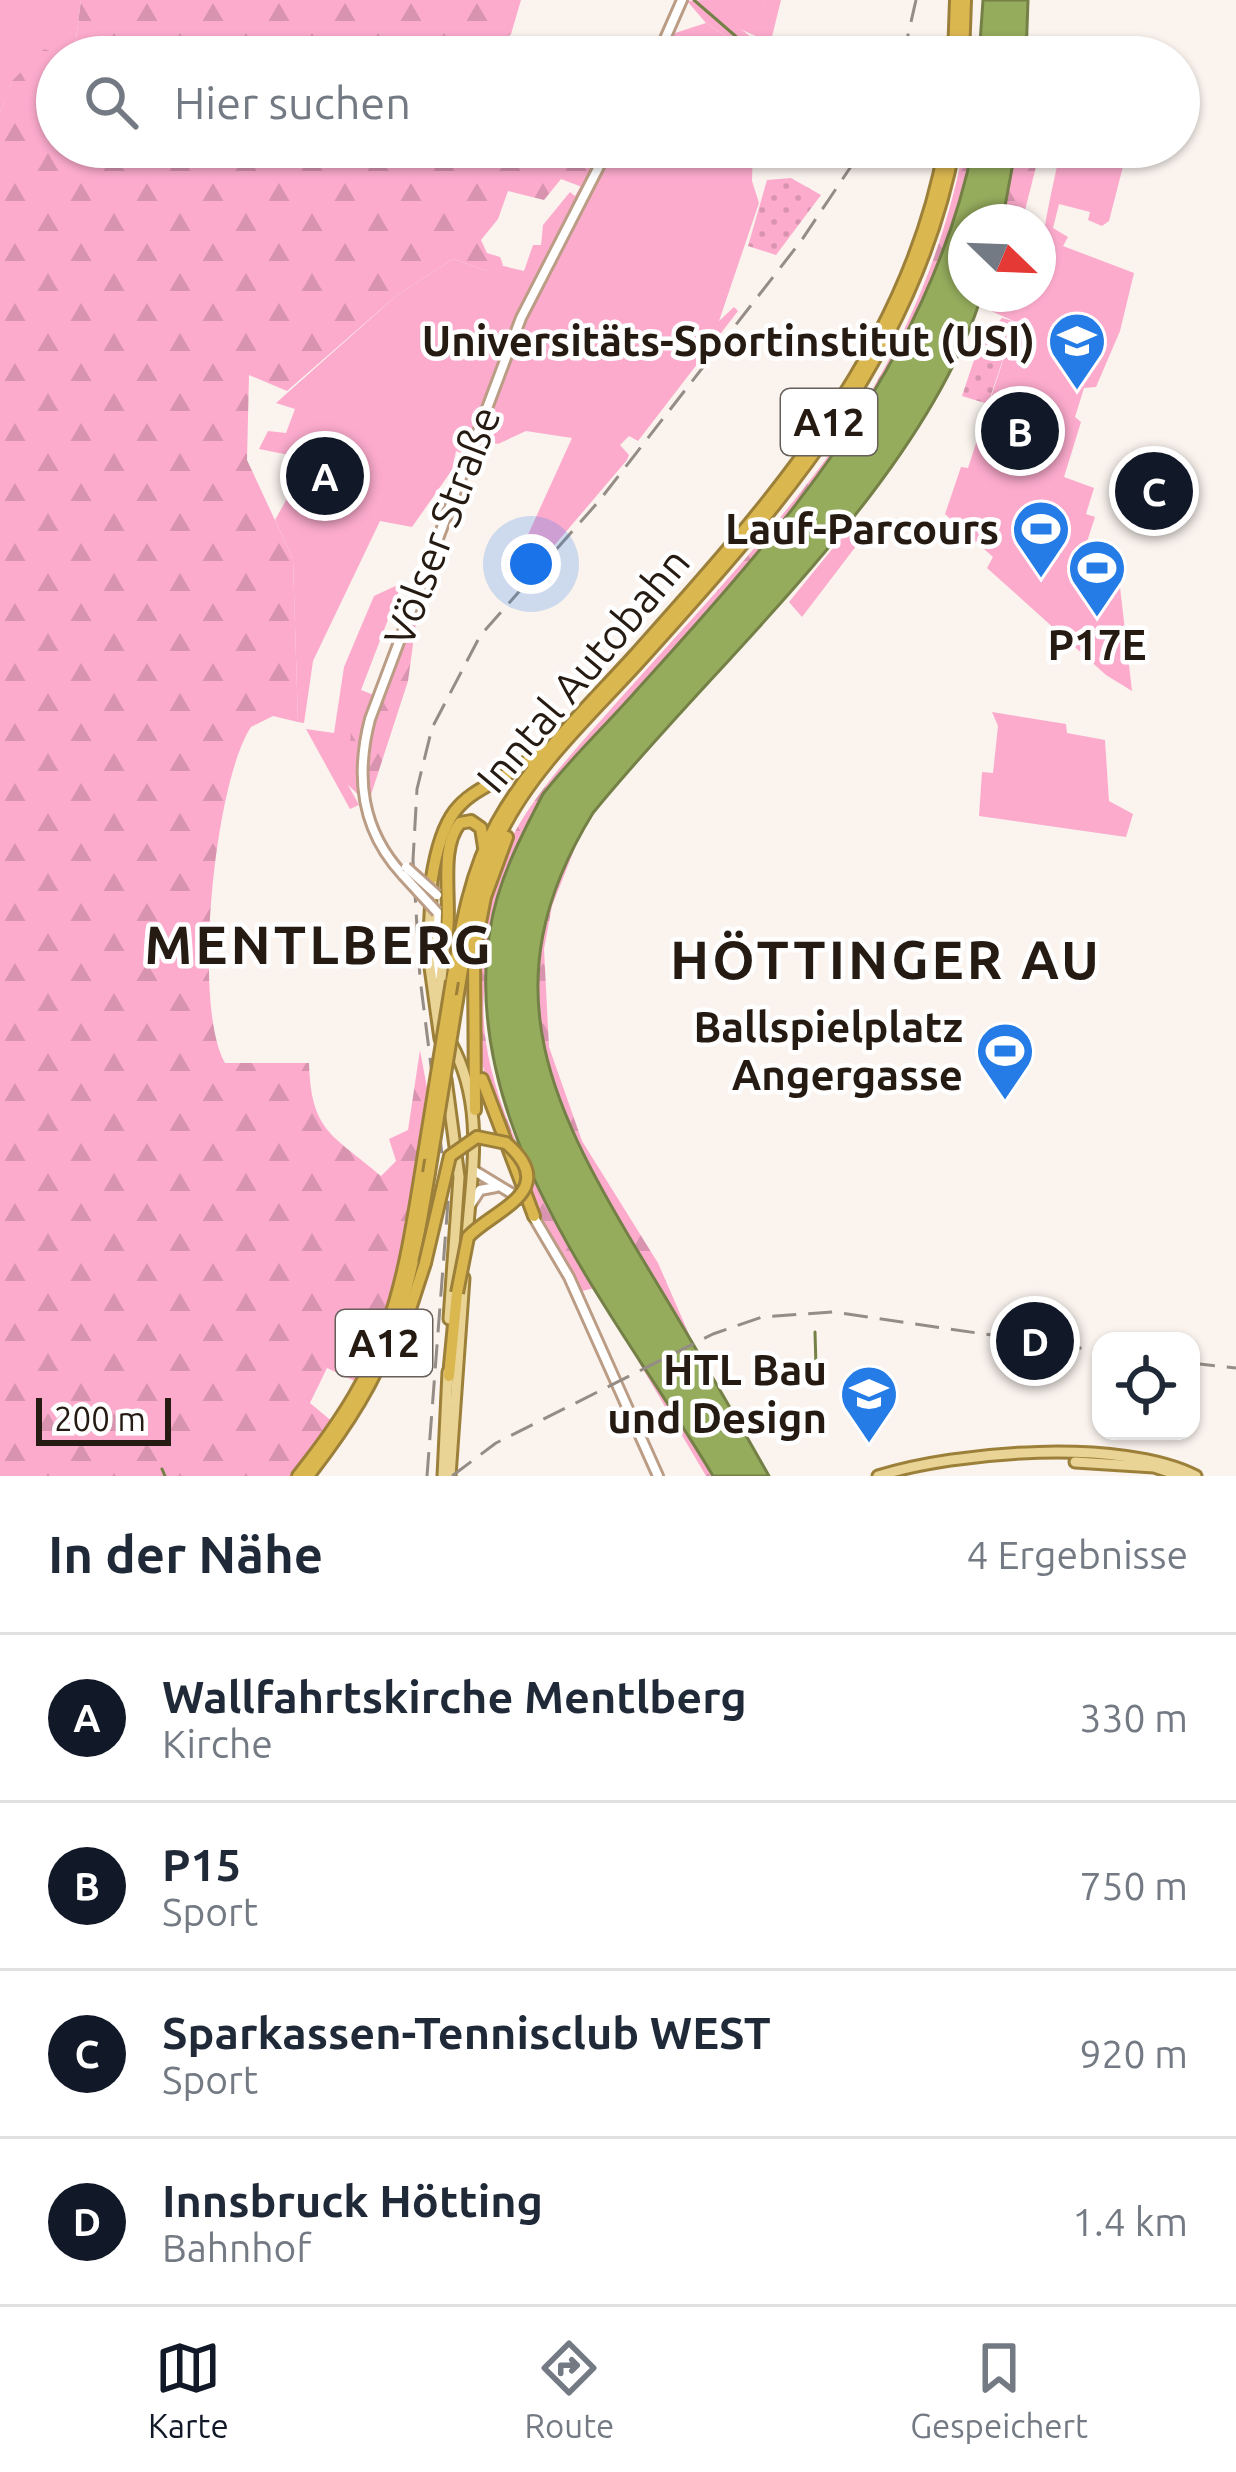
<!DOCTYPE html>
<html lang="de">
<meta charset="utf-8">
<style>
body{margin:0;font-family:Ubuntu,sans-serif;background:#f6f6f7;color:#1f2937}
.controls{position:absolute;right:36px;bottom:36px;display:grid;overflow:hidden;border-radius:24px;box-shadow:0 3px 9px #0004}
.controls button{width:108px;height:108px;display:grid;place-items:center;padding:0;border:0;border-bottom:3px solid #e0e1e3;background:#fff;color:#1f2937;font:60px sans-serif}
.compass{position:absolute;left:948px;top:204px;width:108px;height:108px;border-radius:50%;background:#fff;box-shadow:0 3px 9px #0004;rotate:113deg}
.scale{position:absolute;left:36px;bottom:30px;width:135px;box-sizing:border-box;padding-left:12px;border:6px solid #261b12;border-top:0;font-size:33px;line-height:42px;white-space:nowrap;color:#261b12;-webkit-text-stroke:9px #fff;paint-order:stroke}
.you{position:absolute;left:531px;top:564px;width:42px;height:42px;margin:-30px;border:9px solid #fff;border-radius:50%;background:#1a73e8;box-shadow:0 0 0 18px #1a73e833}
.badge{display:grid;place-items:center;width:78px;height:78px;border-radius:50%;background:#111827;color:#fff;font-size:39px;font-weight:700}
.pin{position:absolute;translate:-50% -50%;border:6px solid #fff;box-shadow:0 3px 12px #0006}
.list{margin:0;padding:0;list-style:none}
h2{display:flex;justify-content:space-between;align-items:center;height:156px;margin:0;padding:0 48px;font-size:51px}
h2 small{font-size:39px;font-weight:400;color:#747a83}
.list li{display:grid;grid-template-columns:78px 1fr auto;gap:36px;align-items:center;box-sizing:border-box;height:168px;padding:0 48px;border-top:3px solid #e0e1e3}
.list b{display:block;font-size:45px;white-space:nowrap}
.list p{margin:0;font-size:39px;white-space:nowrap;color:#747a83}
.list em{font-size:39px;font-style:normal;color:#747a83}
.icon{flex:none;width:66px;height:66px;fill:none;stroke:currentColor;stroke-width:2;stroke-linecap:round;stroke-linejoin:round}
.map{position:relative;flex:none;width:1236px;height:1476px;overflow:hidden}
.search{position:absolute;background:#fff;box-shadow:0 3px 9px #0004;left:36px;right:36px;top:36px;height:132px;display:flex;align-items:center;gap:30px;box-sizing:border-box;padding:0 42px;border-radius:66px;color:#747a83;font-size:45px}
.sheet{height:828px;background:#fff}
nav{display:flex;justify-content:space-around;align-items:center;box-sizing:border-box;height:168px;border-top:3px solid #e0e1e3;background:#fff;font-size:33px;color:#747a83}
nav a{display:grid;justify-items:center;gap:6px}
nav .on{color:#111827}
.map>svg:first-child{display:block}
</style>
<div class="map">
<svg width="1236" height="1476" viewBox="0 0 1236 1476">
<defs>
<pattern id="forest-firs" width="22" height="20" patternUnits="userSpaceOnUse" patternTransform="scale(3)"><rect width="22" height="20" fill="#fcabcd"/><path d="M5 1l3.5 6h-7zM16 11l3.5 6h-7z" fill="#d893af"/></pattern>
<pattern id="park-dots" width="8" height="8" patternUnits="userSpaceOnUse" patternTransform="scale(3)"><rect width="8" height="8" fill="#fcabcd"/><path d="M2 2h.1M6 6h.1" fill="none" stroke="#d893af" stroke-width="1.8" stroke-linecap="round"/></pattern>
</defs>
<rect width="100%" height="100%" fill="#faf3ee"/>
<g fill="#fcabcd">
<path d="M 0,0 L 81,0 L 75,47 L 59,54 L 44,50 L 12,82 L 0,113 Z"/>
<path d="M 703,0 L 765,0 L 758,37 L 726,23 Z"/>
<path d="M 706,23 L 757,57 L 660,57 L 672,34 Z"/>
<path d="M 604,147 L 753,147 L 752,181 L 759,203 L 719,321 L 734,307 L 738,311 L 638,441 L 629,436 L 620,445 L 629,455 L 627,460 L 530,574 L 537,557 L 521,550 L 572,438 L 526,431 L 498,444 L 486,441 L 475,459 L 456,451 L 452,470 L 412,527 L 380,521 L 313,661 L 304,723 L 298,722 L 293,559 L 275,520 L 309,459 L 259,449 L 268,431 L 286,433 L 295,409 L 276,403 L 396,296 L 453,259 L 487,271 L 495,264 L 524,271 L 533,245 L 541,245 L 543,225 L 570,192 L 575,196 Z"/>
<path d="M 1061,147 L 1128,147 L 1109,221 L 1102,226 L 1088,220 L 1090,212 L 1059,204 L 1053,228 L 1068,237 L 1063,246 L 1134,273 L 1120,331 L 1096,387 L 1084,388 L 1075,417 L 1081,422 L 1064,477 L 1094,488 L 1086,514 L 1095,517 L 1082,557 L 1118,570 L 1132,691 L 1106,675 L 987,568 L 993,557 L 945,514 L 961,467 L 968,468 L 1011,336 L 987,327 L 1000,325 L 1002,318 L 1016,322 L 991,311 L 997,294 L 1038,294 C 1038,246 1051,196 1061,147 Z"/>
<path d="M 1118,467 L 1168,468 L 1166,514 L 1141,514 L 1141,491 L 1117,490 Z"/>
<path d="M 855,521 L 863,537 L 802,617 L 789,602 Z"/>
<path d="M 402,583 L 361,690 L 381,698 L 348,785 L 359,805 L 350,809 L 306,729 L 334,733 L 344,667 L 374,596 Z"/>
<path d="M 992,712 L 1066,724 L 1067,733 L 1105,740 L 1109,801 L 1133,814 L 1126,837 L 979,816 L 982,772 L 993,773 L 998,726 Z"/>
</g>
<g fill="url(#forest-firs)">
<path d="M 81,0 L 521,0 L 511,34 L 486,57 L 57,57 L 57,147 L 491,147 L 504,160 L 518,161 L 520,147 L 532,147 L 538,161 L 584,160 L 590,147 L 604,147 L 582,187 L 561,179 L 544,200 L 508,191 L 498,219 L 481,240 L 487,253 L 500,257 L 503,265 L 487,271 L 453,259 L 396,296 L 287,391 L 249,375 L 247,460 L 293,559 L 298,722 L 273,716 L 251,727 C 214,783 192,1006 225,1063 L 309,1063 C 311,1132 332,1134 381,1176 L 396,1161 L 389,1139 L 408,1130 L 420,1050 L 427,1088 L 392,1308 L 359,1383 L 327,1368 L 310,1403 L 334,1423 L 291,1476 L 0,1476 L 0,113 L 12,81 L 44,49 L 59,54 L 75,47 Z"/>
<path d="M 703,0 L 755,40 L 765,0 L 781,0 L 767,57 L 757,57 L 706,23 L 687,1 Z"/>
<path d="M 964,147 L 973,147 C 928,366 781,531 635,692 C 605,726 571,757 543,794 C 523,831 515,865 505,906 C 498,934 487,965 484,995 C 472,1136 641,1355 713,1476 L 706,1476 L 595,1288 L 582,1291 C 536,1209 489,1127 477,1032 C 470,975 480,906 504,853 C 530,796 577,748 618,701 C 686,625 758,549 820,467 C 893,371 941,265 964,147 Z"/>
<path d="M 1016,147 L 1041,147 L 1022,222 L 1002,222 Z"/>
<path d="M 410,619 L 416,622 L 408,681 L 368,804 L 348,785 L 351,728 L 370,726 Z"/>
<path d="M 582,830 L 552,906 L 544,949 L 549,1047 L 582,1141 L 658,1263 L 692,1341 C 595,1180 468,1019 582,830 Z"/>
</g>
<g fill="url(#park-dots)">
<path d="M 791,178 L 821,195 L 776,255 L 748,246 L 767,180 Z"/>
<path d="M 1002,318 L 1015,323 L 988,404 L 962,396 L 985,327 L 992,329 Z"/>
</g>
<g fill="#95ac5d" stroke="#748046" stroke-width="3">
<path d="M 983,0 L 1028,0 L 1026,57 L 979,57 Z"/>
<path d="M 973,147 L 1016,147 L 1002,222 L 966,222 L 966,294 L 982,294 C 925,482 716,661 593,813 C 485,988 553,1111 649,1270 C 690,1338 730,1407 769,1476 L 713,1476 C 617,1314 457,1130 490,930 C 497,882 521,836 543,794 C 571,758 605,726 635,692 C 781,531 928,366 973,147 Z"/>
</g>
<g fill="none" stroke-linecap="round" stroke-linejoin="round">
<g stroke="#748046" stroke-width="3">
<path d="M 694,0 L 747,46 L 770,57"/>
<path d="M 815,1332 L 816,1367"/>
<path d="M 162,1469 L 165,1476"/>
</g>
<g stroke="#bb9c85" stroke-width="14">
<g id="secondary">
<path d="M 657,57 L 682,0"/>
<path d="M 403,875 C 361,830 355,777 370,719 L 521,318 L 609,147"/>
<path d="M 435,975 L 437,912"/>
<path d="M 473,1170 L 521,1199"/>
<path d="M 471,1204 L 480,1190 L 496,1187"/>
<path d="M 533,1216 L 569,1277 L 658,1476"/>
</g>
</g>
<g stroke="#9c803a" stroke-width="15">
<g id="primary">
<path d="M 432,878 L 428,953 L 440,1039"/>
<path d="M 443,1022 L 439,995 L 445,944"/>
<path d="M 451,1043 C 485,1105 472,1169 467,1237"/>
<path d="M 446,1079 L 459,1177 L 449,1319"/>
<path d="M 1075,1462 L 1154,1467 L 1181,1476"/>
<path d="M 443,1476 L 448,1372"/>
<path d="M 450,1476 L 464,1278"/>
<path d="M 878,1476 C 956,1451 1122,1438 1196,1476"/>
</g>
</g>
<g stroke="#9c803a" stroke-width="16">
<g id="highway">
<path d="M 954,57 L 956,0"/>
<path d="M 963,57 L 965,0"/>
<path d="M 432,878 C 447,781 480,801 544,749"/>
<path d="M 445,944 C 454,907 437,850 460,823 L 471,821 L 481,828 L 484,847"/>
<path d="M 452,981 C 461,927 470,872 497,823 C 532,760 587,708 636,654 C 770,504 908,352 945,147"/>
<path d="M 457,1000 C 466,942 475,886 501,832 C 534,765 596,710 645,655 C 781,504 915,353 954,147"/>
<path d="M 482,1079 L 534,1216"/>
<path d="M 475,1110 L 474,953 L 485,897 L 507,837"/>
<path d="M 397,1349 L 425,1263"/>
<path d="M 449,1376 L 457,1293"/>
<path d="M 298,1476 C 392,1358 401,1299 424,1154"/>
<path d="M 308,1476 C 393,1367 407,1307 429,1173"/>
</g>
</g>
<use href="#secondary" stroke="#fff" stroke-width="8"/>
<use href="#primary" stroke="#e9d496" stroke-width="9"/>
<use href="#highway" stroke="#dbb750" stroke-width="10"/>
<g stroke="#958c85" stroke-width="3" stroke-dasharray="24 12" stroke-linecap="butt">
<path d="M 903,57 L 916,0"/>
<path d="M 1191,1363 L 1236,1368"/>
<path d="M 427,1476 L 448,1202 L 420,978 L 413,860 L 417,789 L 432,728 L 480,636 L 599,501 L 801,241 L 864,147"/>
<path d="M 452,1476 L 496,1443 L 713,1334 L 762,1317 L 833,1312 L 1101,1351"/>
</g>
<g stroke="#bb9c85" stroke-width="14" stroke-linecap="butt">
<g id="secondary-bridge">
<path d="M 406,867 L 437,895"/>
<path d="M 403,875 L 437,912"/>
</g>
</g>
<g stroke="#9c803a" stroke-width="16" stroke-linecap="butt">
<g id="highway-bridge">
<path d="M 424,1154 L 452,981"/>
<path d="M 429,1173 L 457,1000"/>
<path d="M 425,1263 L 450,1156 L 477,1137 L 506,1143 C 562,1191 493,1210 468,1237 L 457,1293"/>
</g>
</g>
<use href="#secondary-bridge" stroke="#fff" stroke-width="8"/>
<use href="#highway-bridge" stroke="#dbb750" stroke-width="10"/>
</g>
<defs>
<g id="university-pin" transform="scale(3)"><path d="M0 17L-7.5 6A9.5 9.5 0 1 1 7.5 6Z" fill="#257ce7" stroke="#fff"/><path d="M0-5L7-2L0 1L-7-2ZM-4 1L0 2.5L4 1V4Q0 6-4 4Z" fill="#fff"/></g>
<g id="stadium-pin" transform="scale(3)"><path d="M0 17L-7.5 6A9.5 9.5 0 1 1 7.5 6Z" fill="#257ce7" stroke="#fff"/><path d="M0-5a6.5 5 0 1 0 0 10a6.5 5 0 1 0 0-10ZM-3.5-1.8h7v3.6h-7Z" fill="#fff"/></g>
<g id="school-pin" transform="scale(3)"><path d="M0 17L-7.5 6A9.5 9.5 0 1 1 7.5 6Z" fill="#257ce7" stroke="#fff"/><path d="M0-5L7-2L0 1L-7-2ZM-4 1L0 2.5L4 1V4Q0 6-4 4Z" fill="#fff"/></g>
</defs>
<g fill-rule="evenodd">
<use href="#university-pin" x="1077" y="341"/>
<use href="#stadium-pin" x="1041" y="529"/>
<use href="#stadium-pin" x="1097" y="568"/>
<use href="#stadium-pin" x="1005" y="1051"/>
<use href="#school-pin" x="869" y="1394"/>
</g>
<g text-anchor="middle" stroke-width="9" stroke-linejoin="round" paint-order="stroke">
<g fill="#fff" stroke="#675f59" stroke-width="3">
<rect x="781" y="389" width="96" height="66" rx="9"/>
<rect x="336" y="1310" width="96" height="66" rx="9"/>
</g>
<g font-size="39" font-weight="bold" fill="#261b12">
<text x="829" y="436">A12</text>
<text x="384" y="1357">A12</text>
</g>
<g font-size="42" font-weight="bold" fill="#261b12" stroke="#fff" text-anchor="end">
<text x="1035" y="356">Universitäts-Sportinstitut (USI)</text>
<text x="999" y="544">Lauf-Parcours</text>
<text x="1097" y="660" text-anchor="middle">P17E</text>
<text x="963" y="1042">Ballspielplatz<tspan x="963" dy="48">Angergasse</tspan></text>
<text x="827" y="1385">HTL Bau<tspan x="827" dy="48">und Design</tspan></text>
</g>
<g font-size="42" fill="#261b12" stroke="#fff">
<text transform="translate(442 526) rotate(-69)" y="15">Völser Straße</text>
<text transform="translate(583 670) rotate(-50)" y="15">Inntal Autobahn</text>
</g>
<g font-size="54" font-weight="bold" letter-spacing="3" fill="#261b12" stroke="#fff">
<text x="319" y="964">MENTLBERG</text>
<text x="886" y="979">HÖTTINGER AU</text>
</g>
</g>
</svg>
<div class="controls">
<button><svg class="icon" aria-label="locate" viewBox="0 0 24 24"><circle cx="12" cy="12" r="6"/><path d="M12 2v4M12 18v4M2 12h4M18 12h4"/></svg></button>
</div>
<svg class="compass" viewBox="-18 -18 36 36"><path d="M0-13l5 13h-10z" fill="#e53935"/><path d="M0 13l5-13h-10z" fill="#747a83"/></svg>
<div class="scale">200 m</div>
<div class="you"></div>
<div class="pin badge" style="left:325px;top:476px">A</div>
<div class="pin badge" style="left:1020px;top:431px">B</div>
<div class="pin badge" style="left:1154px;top:491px">C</div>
<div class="pin badge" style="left:1035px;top:1341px">D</div>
<div class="search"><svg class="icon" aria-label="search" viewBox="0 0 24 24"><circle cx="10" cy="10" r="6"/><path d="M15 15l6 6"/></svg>Hier suchen</div>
</div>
<section class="sheet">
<h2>In der Nähe<small>4 Ergebnisse</small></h2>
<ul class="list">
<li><span class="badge">A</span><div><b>Wallfahrtskirche Mentlberg</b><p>Kirche</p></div><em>330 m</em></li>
<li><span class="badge">B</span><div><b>P15</b><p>Sport</p></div><em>750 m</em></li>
<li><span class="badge">C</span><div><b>Sparkassen-Tennisclub WEST</b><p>Sport</p></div><em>920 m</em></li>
<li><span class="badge">D</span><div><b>Innsbruck Hötting</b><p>Bahnhof</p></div><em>1.4 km</em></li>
</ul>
</section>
<nav>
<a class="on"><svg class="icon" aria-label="map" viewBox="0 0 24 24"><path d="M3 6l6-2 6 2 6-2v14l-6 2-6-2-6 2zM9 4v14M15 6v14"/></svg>Karte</a>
<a><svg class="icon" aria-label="directions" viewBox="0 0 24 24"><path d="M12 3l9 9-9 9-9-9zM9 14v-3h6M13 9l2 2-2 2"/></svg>Route</a>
<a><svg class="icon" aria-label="saved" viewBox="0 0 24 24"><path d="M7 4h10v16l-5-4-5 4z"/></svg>Gespeichert</a>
</nav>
